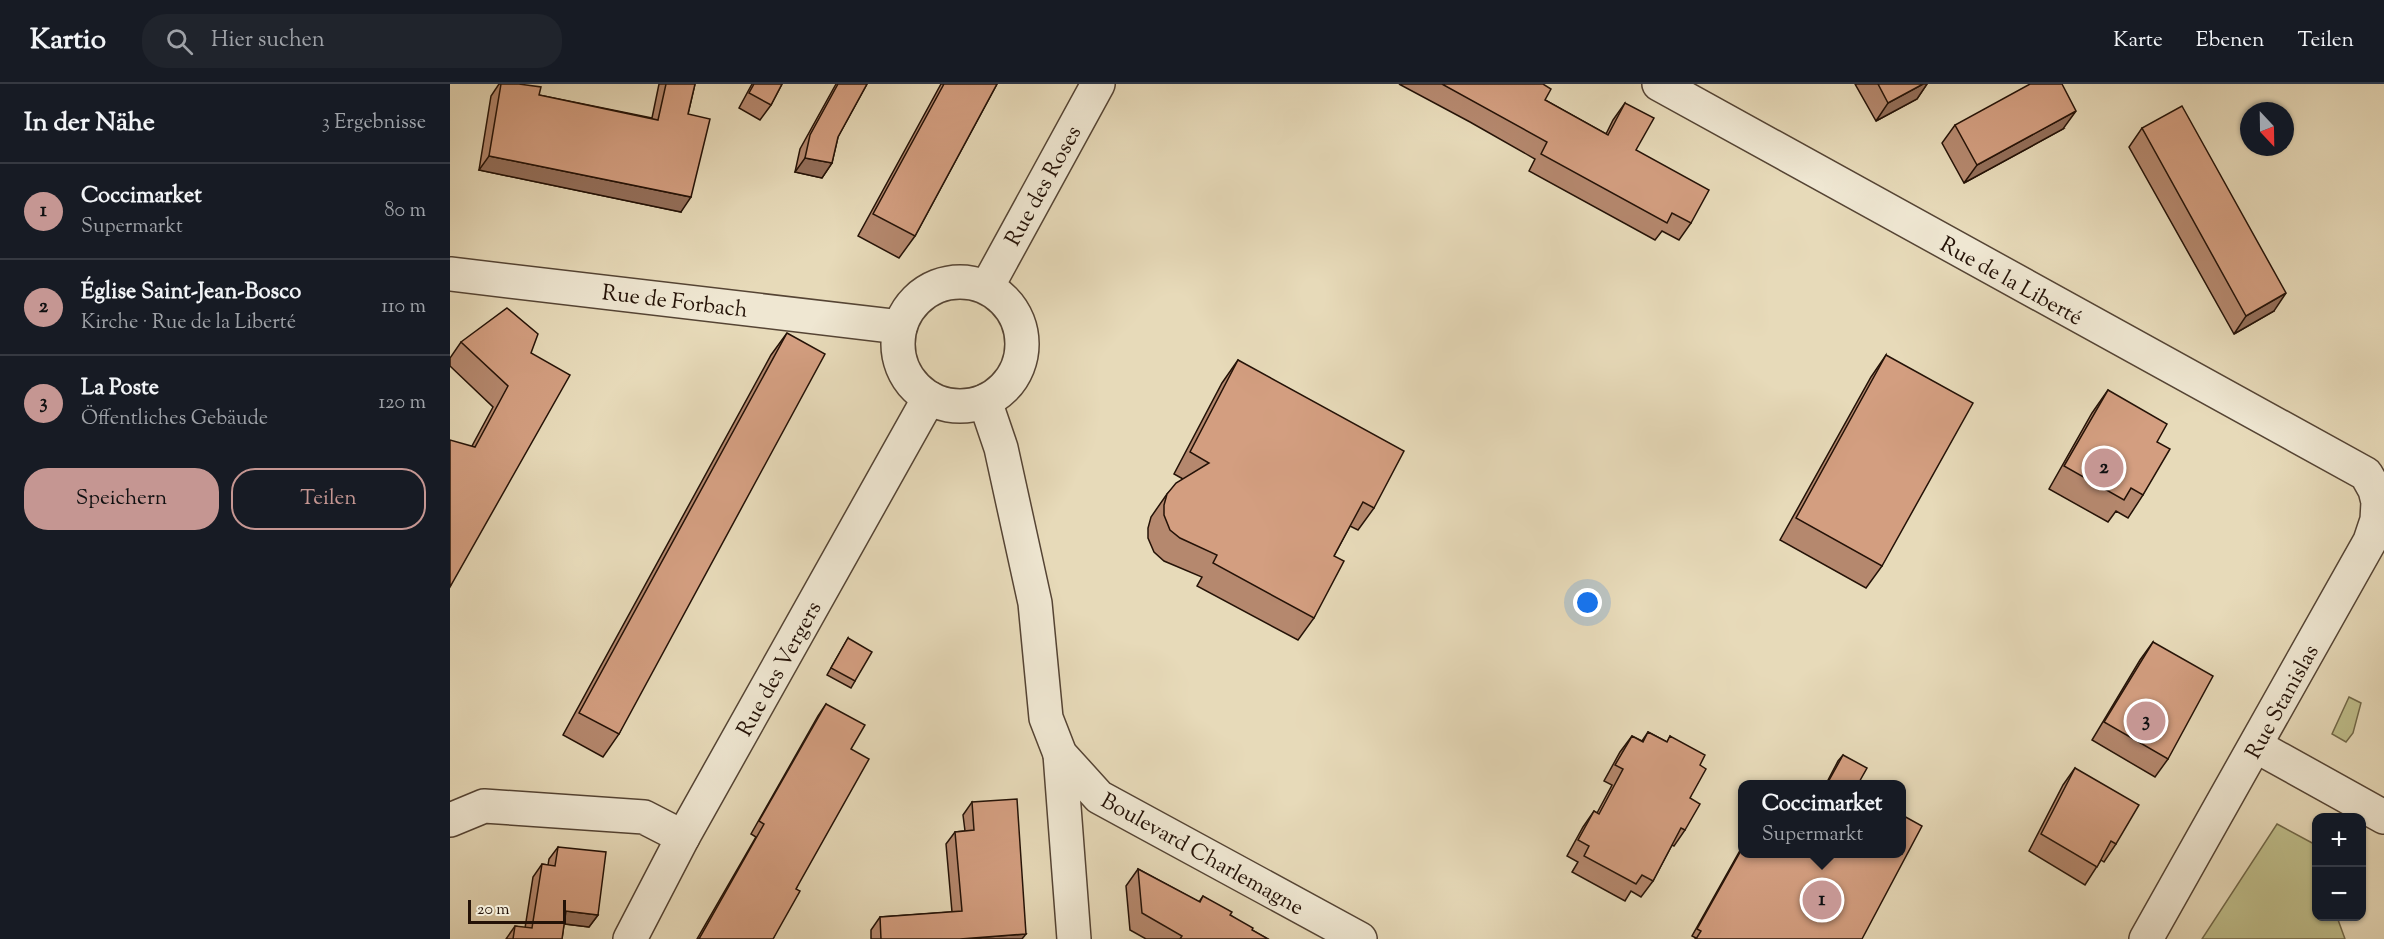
<!DOCTYPE html>
<html lang="de">
<meta charset="utf-8">
<style>
body{margin:0;font-family:"Sorts Mill Goudy",serif;background:#20242c;color:#f1f3f6}
.controls{position:absolute;right:18px;bottom:18px;display:grid;overflow:hidden;border-radius:12px;box-shadow:0 2px 4px #0004}
.controls button{width:54px;height:54px;display:grid;place-items:center;padding:0;border:0;border-bottom:2px solid #363941;background:#171b24;color:#f1f3f6;font:30px sans-serif}
.compass{position:absolute;left:1790px;top:18px;width:54px;height:54px;border-radius:50%;background:#171b24;box-shadow:0 2px 4px #0004;rotate:158deg}
.scale{position:absolute;left:18px;bottom:15px;width:98px;box-sizing:border-box;padding-left:6px;border:3px solid #241207;border-top:0;font-size:16px;line-height:21px;white-space:nowrap;color:#241207;-webkit-text-stroke:4px #efe7d2;paint-order:stroke}
.you{position:absolute;left:1138px;top:519px;width:21px;height:21px;margin:-15px;border:4px solid #fff;border-radius:50%;background:#1a73e8;box-shadow:0 0 0 9px #1a73e833}
.badge{display:grid;place-items:center;width:39px;height:39px;border-radius:50%;background:#c59692;color:#111;font-size:20px;font-weight:700}
.pin{position:absolute;translate:-50% -50%;border:3px solid #fff;box-shadow:0 2px 6px #0006}
.popup{position:absolute;left:1288px;top:696px;width:168px;height:78px;box-sizing:border-box;display:grid;place-content:center;border-radius:12px;background:#171b24;filter:drop-shadow(0 2px 4px #0005);font-size:20px;white-space:nowrap;color:#9ea1a6}
.popup b{font-size:22px;color:#f1f3f6}
.popup::after{content:'';position:absolute;left:50%;top:100%;margin-left:-12px;border:12px solid transparent;border-top-color:#171b24}
.list{margin:0;padding:0;list-style:none}
h2{display:flex;justify-content:space-between;align-items:center;height:78px;margin:0;padding:0 24px;font-size:26px}
h2 small{font-size:20px;font-weight:400;color:#9ea1a6}
.list li{display:grid;grid-template-columns:39px 1fr auto;gap:18px;align-items:center;box-sizing:border-box;height:96px;padding:0 24px;border-top:2px solid #363941}
.list b{display:block;font-size:22px;white-space:nowrap}
.list p{margin:0;font-size:20px;white-space:nowrap;color:#9ea1a6}
.list em{font-size:20px;font-style:normal;color:#9ea1a6}
.actions{display:flex;gap:12px;padding:18px 24px}
.actions a{flex:1;padding:14px 0;border:2px solid #c59692;border-radius:24px;text-align:center;font-size:21px;color:#c59692}
.actions .main{background:#c59692;color:#111}
.icon{flex:none;width:33px;height:33px;fill:none;stroke:currentColor;stroke-width:2;stroke-linecap:round;stroke-linejoin:round}
.map{position:relative;flex:none;width:1934px;height:855px;overflow:hidden}
header{display:flex;align-items:center;gap:36px;box-sizing:border-box;height:84px;padding:0 30px;background:#171b24;border-bottom:2px solid #363941}
header strong{font-size:28px}
nav{display:flex;gap:33px;margin-inline-start:auto;font-size:21px}
.search{width:420px;height:54px;background:#20242c;display:flex;align-items:center;gap:15px;box-sizing:border-box;padding:0 21px;border-radius:24px;color:#9ea1a6;font-size:22px}
main{display:flex}
aside{flex:1;background:#171b24}
.map>svg:first-child{display:block}
</style>
<header>
<strong>Kartio</strong>
<div class="search"><svg class="icon" aria-label="search" viewBox="0 0 24 24"><circle cx="10" cy="10" r="6"/><path d="M15 15l6 6"/></svg>Hier suchen</div>
<nav><a>Karte</a><a>Ebenen</a><a>Teilen</a></nav>
</header>
<main>
<aside>
<h2>In der Nähe<small>3 Ergebnisse</small></h2>
<ul class="list">
<li><span class="badge">1</span><div><b>Coccimarket</b><p>Supermarkt</p></div><em>80 m</em></li>
<li><span class="badge">2</span><div><b>Église Saint-Jean-Bosco</b><p>Kirche · Rue de la Liberté</p></div><em>110 m</em></li>
<li><span class="badge">3</span><div><b>La Poste</b><p>Öffentliches Gebäude</p></div><em>120 m</em></li>
</ul>
<div class="actions"><a class="main">Speichern</a><a>Teilen</a></div>
</aside>
<div class="map">
<svg width="1934" height="855" viewBox="0 0 1934 855">
<rect width="100%" height="100%" fill="#e7dab9"/>
<filter id="stains"><feTurbulence type="fractalNoise" baseFrequency=".00333" numOctaves="4"/><feColorMatrix values="0 0 0 0 .2 0 0 0 0 .09 0 0 0 0 .02 0 0 0 .5 -.17"/></filter>
<radialGradient id="worn" r=".72"><stop offset=".6" stop-color="#630" stop-opacity="0"/><stop offset="1" stop-color="#630" stop-opacity=".3"/></radialGradient>
<g fill="#bebd8a" stroke="#716848" stroke-width="1.5">
<path d="M 1899,613 L 1911,619 L 1903,649 L 1896,658 L 1882,650 Z"/>
<path d="M 1827,740 L 1866,761 L 1866,832 L 1887,833 L 1895,855 L 1752,855 Z"/>
</g>
<g fill="none" stroke-linecap="round" stroke-linejoin="round">
<g stroke="#554434" stroke-width="36">
<g id="minor">
<path d="M 1209,0 L 1916,390 L 1925,406 L 1928,418 L 1927,436 L 1920,457 L 1696,855"/>
<path d="M 0,190 L 450,243"/>
<circle cx="510" cy="260" r="62"/>
<path d="M 537,203 L 648,0"/>
<path d="M 535,317 L 551,364 L 585,519 L 596,634 L 610,670 L 649,713 L 910,855"/>
<path d="M 1806,662 L 1934,733"/>
<path d="M 610,670 L 624,855"/>
<path d="M 0,736 L 34,722 L 194,733 L 233,753"/>
<path d="M 180,855 L 233,753 L 479,314"/>
</g>
</g>
<use href="#minor" stroke="#efe7d2" stroke-width="33"/>
</g>
<g fill="#b5886e" stroke="#241207" stroke-width="1.5">
<path d="M 49,0 L 69,0 L 89,11 L 202,34 L 209,0 L 245,0 L 238,30 L 231,128 L 29,86 L 41,12 Z"/>
<path d="M 302,0 L 332,0 L 321,21 L 310,36 L 289,24 Z"/>
<path d="M 386,0 L 417,0 L 388,53 L 382,79 L 372,94 L 345,88 L 350,65 Z"/>
<path d="M 491,0 L 547,0 L 465,152 L 449,174 L 408,152 Z"/>
<path d="M 949,0 L 1093,0 L 1095,16 L 1156,50 L 1163,36 L 1175,19 L 1186,66 L 1241,139 L 1229,156 L 1212,147 L 1205,156 L 1079,87 L 1085,75 L 1020,38 Z"/>
<path d="M 1405,0 L 1477,0 L 1467,15 L 1426,37 Z"/>
<path d="M 1505,41 L 1613,45 L 1514,99 L 1492,59 Z"/>
<path d="M 1692,44 L 1824,227 L 1784,250 L 1679,63 Z"/>
<path d="M 337,249 L 169,650 L 153,673 L 113,651 L 321,271 Z"/>
<path d="M 11,258 L 81,269 L 0,503 L 22,362 L 43,323 L 0,282 L 0,274 Z"/>
<path d="M 1436,271 L 1432,482 L 1416,504 L 1330,456 L 1421,293 Z"/>
<path d="M 788,276 L 924,424 L 908,446 L 900,442 L 884,472 L 864,534 L 848,556 L 747,502 L 752,493 L 714,477 L 704,468 L 698,454 L 698,444 L 701,433 L 717,410 L 733,395 L 724,390 L 772,299 Z"/>
<path d="M 1658,306 L 1707,358 L 1693,411 L 1678,434 L 1666,427 L 1658,438 L 1599,405 L 1642,329 Z"/>
<path d="M 398,554 L 405,597 L 401,604 L 377,591 Z"/>
<path d="M 1703,558 L 1718,675 L 1705,693 L 1642,656 L 1690,576 Z"/>
<path d="M 376,620 L 401,665 L 346,805 L 323,855 L 247,855 L 306,753 L 301,750 L 368,632 Z"/>
<path d="M 1198,648 L 1217,658 L 1220,652 L 1250,681 L 1240,714 L 1235,746 L 1224,762 L 1222,761 L 1203,797 L 1191,813 L 1181,807 L 1175,817 L 1122,788 L 1128,778 L 1117,772 L 1133,743 L 1144,727 L 1147,729 L 1162,701 L 1154,697 L 1170,668 L 1182,652 L 1192,657 Z"/>
<path d="M 1393,671 L 1408,700 L 1376,700 L 1388,677 Z"/>
<path d="M 1625,684 L 1666,760 L 1654,778 L 1651,776 L 1635,801 L 1579,767 L 1613,701 Z"/>
<path d="M 522,718 L 572,855 L 421,855 L 421,846 L 430,833 L 502,828 L 496,760 L 505,748 L 515,747 L 513,731 Z"/>
<path d="M 1293,761 L 1293,770 L 1412,855 L 1245,855 L 1246,854 L 1242,852 Z"/>
<path d="M 108,763 L 148,831 L 139,843 L 114,840 L 112,855 L 56,855 L 65,842 L 75,844 L 83,793 L 92,780 L 98,781 L 99,775 Z"/>
<path d="M 688,785 L 749,818 L 753,812 L 802,846 L 818,855 L 696,855 L 680,846 L 676,802 Z"/>
</g>
<g fill="#946f5a" stroke="#241207" stroke-width="1.5">
<path d="M 1473,0 L 1477,0 L 1467,15 L 1426,37 L 1438,19 Z"/>
<path d="M 1626,27 L 1613,45 L 1514,99 L 1527,81 Z"/>
<path d="M 39,72 L 241,113 L 231,128 L 29,86 Z"/>
<path d="M 355,74 L 382,79 L 372,94 L 345,88 Z"/>
<path d="M 1836,209 L 1824,227 L 1784,250 L 1796,232 Z"/>
<path d="M 116,827 L 148,831 L 139,843 L 107,839 Z"/>
<path d="M 576,850 L 572,855 L 510,855 Z"/>
</g>
<g fill="#d39e80" stroke="#241207" stroke-width="1.5">
<path d="M 51,0 L 69,0 L 91,3 L 89,11 L 208,36 L 216,0 L 245,0 L 238,30 L 260,35 L 241,113 L 39,72 Z"/>
<path d="M 304,0 L 332,0 L 321,21 L 299,9 Z"/>
<path d="M 388,0 L 417,0 L 388,53 L 382,79 L 355,74 L 360,51 Z"/>
<path d="M 494,0 L 547,0 L 465,152 L 423,130 Z"/>
<path d="M 992,0 L 1093,0 L 1101,5 L 1095,16 L 1158,51 L 1175,19 L 1204,34 L 1186,66 L 1259,106 L 1241,139 L 1222,129 L 1217,139 L 1091,70 L 1097,58 Z"/>
<path d="M 1428,0 L 1473,0 L 1438,19 Z"/>
<path d="M 1580,0 L 1612,0 L 1626,27 L 1527,81 L 1505,41 Z"/>
<path d="M 1732,22 L 1836,209 L 1796,232 L 1692,44 Z"/>
<path d="M 57,224 L 88,250 L 81,269 L 120,291 L 0,503 L 0,356 L 25,363 L 58,302 L 11,258 Z"/>
<path d="M 337,249 L 375,270 L 169,650 L 129,629 Z"/>
<path d="M 1436,271 L 1523,319 L 1432,482 L 1346,434 Z"/>
<path d="M 788,276 L 954,367 L 924,424 L 913,418 L 884,472 L 894,477 L 864,534 L 763,479 L 767,471 L 730,454 L 720,446 L 714,431 L 714,421 L 717,410 L 726,399 L 759,379 L 740,368 Z"/>
<path d="M 1658,306 L 1717,340 L 1707,358 L 1720,365 L 1693,411 L 1681,404 L 1674,416 L 1614,382 Z"/>
<path d="M 398,554 L 422,568 L 405,597 L 381,584 Z"/>
<path d="M 1703,558 L 1763,592 L 1718,675 L 1654,638 Z"/>
<path d="M 376,620 L 415,641 L 401,665 L 419,675 L 346,805 L 350,807 L 323,855 L 249,855 L 314,740 L 309,737 Z"/>
<path d="M 1198,648 L 1217,658 L 1220,652 L 1255,671 L 1250,681 L 1256,685 L 1240,714 L 1250,720 L 1235,746 L 1231,744 L 1203,797 L 1192,791 L 1186,800 L 1134,772 L 1139,762 L 1128,756 L 1144,727 L 1149,730 L 1173,685 L 1165,681 L 1182,652 L 1193,658 Z"/>
<path d="M 1393,671 L 1417,684 L 1408,700 L 1377,700 Z"/>
<path d="M 1625,684 L 1689,721 L 1666,760 L 1661,757 L 1647,783 L 1591,750 Z"/>
<path d="M 567,715 L 576,850 L 510,855 L 431,855 L 430,833 L 512,827 L 505,748 L 524,746 L 522,718 Z"/>
<path d="M 1452,731 L 1472,742 L 1412,855 L 1246,855 L 1251,847 L 1247,845 L 1293,763 L 1293,770 L 1452,770 Z"/>
<path d="M 108,763 L 156,768 L 148,831 L 116,827 L 112,855 L 63,855 L 65,842 L 82,844 L 92,780 L 105,782 Z"/>
<path d="M 688,785 L 750,818 L 753,812 L 782,828 L 780,831 L 803,844 L 802,846 L 818,855 L 730,855 L 732,852 L 692,829 Z"/>
</g>
<g text-anchor="middle" stroke-width="4.5" stroke-linejoin="round" paint-order="stroke">
<g font-size="22" fill="#241207" stroke="#efe7d2">
<text transform="translate(592 101) rotate(-61)" y="8">Rue des Roses</text>
<text transform="translate(1562 196) rotate(29)" y="8">Rue de la Liberté</text>
<text transform="translate(225 216) rotate(7)" y="8">Rue de Forbach</text>
<text transform="translate(328 584) rotate(-61)" y="8">Rue des Vergers</text>
<text transform="translate(1831 617) rotate(-61)" y="8">Rue Stanislas</text>
<text transform="translate(753 769) rotate(29)" y="8">Boulevard Charlemagne</text>
</g>
</g>
<rect width="100%" height="100%" filter="url(#stains)"/>
<rect width="100%" height="100%" fill="url(#worn)"/>
</svg>
<div class="controls">
<button>+</button>
<button>−</button>
</div>
<svg class="compass" viewBox="-18 -18 36 36"><path d="M0-13l5 13h-10z" fill="#e53935"/><path d="M0 13l5-13h-10z" fill="#9ea1a6"/></svg>
<div class="scale">20 m</div>
<div class="you"></div>
<div class="pin badge" style="left:1372px;top:816px">1</div>
<div class="popup"><b>Coccimarket</b>Supermarkt</div>
<div class="pin badge" style="left:1654px;top:384px">2</div>
<div class="pin badge" style="left:1696px;top:637px">3</div>
</div>
</main>
